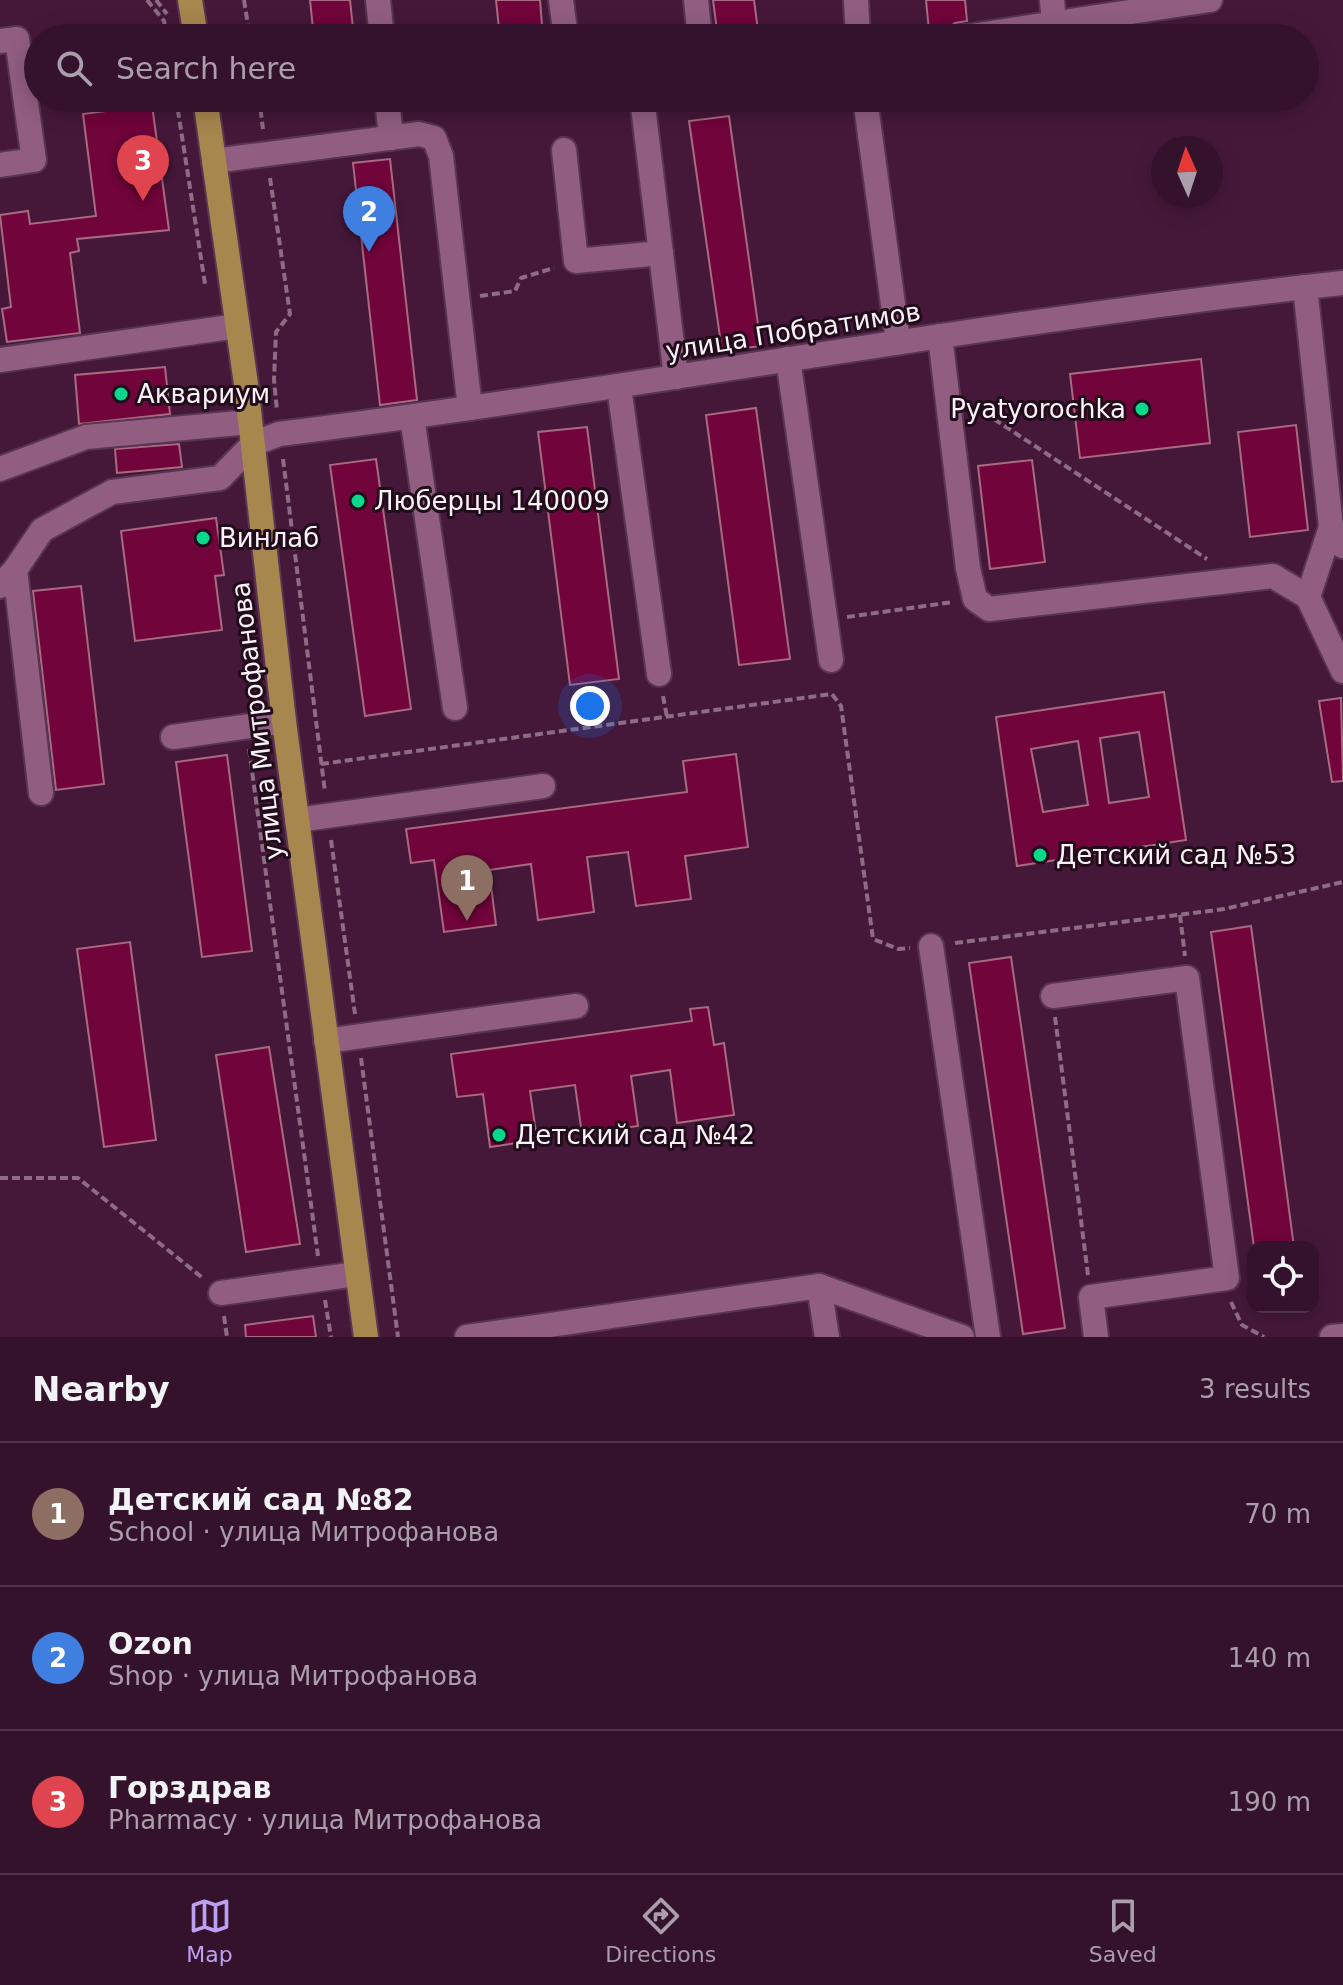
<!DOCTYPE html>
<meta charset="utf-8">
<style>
body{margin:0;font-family:"DejaVu Sans",sans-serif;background:#3c1b34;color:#f1f3f6}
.controls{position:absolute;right:24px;bottom:24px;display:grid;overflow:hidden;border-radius:16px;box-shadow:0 4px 20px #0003}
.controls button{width:72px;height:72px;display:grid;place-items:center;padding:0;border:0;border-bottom:2px solid #4e3248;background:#34122c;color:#f1f3f6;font:40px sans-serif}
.compass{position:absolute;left:1151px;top:136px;width:72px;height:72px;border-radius:50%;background:#34122c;box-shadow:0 4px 20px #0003;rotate:357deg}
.you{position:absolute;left:590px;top:706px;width:28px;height:28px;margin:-20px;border:6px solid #fff;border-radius:50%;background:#1a73e8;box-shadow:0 0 0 12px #1a73e833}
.badge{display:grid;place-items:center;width:52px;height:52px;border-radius:50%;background:#bca0f2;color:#fff;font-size:26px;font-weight:700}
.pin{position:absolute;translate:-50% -66px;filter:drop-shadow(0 2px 4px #0008)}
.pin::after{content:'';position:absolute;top:42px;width:28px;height:24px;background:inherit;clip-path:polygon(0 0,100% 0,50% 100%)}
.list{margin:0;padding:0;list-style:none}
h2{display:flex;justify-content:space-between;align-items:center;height:104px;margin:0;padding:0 32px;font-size:34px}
h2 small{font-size:26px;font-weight:400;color:#a99ea9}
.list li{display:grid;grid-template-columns:52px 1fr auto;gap:24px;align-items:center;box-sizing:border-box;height:144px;padding:0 32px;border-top:2px solid #4e3248}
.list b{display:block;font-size:30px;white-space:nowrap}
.list p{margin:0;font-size:26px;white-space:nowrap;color:#a99ea9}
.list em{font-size:26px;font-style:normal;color:#a99ea9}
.icon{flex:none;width:44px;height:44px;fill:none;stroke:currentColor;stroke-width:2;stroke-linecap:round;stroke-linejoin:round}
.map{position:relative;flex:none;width:1343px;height:1337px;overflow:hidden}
.search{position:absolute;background:#34122c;box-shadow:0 4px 20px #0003;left:24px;right:24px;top:24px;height:88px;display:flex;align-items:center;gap:20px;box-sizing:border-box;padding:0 28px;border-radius:44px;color:#a99ea9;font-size:30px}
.sheet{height:536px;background:#34122c}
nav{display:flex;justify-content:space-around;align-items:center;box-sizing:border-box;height:112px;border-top:2px solid #4e3248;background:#34122c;font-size:22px;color:#a99ea9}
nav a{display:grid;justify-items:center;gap:4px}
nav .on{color:#bca0f2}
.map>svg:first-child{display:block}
</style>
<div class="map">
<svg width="1343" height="1337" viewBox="0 0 1343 1337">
<rect width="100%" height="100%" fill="#45183a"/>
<g fill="#71043b" stroke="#a86a7f" stroke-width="2" fill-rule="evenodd">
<path d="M 310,0 L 350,0 L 354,38 L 314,38 Z"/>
<path d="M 496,0 L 540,0 L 543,38 L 500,38 Z"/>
<path d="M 713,0 L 754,0 L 759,38 L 718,38 Z"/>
<path d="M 926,0 L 965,0 L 967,21 L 955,23 L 946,30 L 929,31 Z"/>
<path d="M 152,105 L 169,230 L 77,239 L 79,251 L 70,253 L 80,333 L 7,342 L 2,309 L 11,307 L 0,215 L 28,211 L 30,224 L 96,216 L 83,114 Z"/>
<path d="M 729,116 L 761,346 L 722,351 L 689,121 Z"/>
<path d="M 390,159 L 417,400 L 380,405 L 353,163 Z"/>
<path d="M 1201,359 L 1210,443 L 1080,458 L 1070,374 Z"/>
<path d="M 165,367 L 170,414 L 79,424 L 75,375 Z"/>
<path d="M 756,408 L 790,659 L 739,665 L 706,415 Z"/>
<path d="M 1296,425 L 1308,530 L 1250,537 L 1238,432 Z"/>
<path d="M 587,427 L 619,679 L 570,685 L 538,432 Z"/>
<path d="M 179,444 L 182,467 L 117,473 L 115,449 Z"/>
<path d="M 376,459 L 411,709 L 365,716 L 330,465 Z"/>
<path d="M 1032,460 L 1045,562 L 990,569 L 978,466 Z"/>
<path d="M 216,518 L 224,575 L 215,576 L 222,630 L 135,641 L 121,531 Z"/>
<path d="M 81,586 L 104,784 L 56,790 L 33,591 Z"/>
<path d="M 1164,692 L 1186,840 L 1017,866 L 996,717 ZM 1139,732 L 1149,797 L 1109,803 L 1100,738 ZM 1078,741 L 1088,805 L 1043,812 L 1031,749 Z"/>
<path d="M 1341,698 L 1343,781 L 1332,782 L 1319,701 Z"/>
<path d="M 736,754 L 748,847 L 685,856 L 691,899 L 636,906 L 628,852 L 587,857 L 594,912 L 538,920 L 531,864 L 489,870 L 496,925 L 444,932 L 434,860 L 411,863 L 406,829 L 687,792 L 683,761 Z"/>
<path d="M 227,755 L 252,951 L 202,957 L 176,762 Z"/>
<path d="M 1251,926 L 1294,1247 L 1254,1247 L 1221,1005 L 1211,932 Z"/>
<path d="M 130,942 L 156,1140 L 104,1147 L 77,949 Z"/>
<path d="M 1011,957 L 1065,1328 L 1023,1334 L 969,963 Z"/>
<path d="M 708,1007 L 714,1045 L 724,1043 L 734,1115 L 677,1123 L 670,1070 L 631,1076 L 638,1126 L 582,1134 L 575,1085 L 530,1091 L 537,1140 L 490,1147 L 483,1094 L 457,1097 L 451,1054 L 692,1021 L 690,1009 Z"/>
<path d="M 269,1047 L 300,1244 L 246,1252 L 216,1055 Z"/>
<path d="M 313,1316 L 316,1337 L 246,1337 L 245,1325 Z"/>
</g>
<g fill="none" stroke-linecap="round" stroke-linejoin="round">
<g stroke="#583550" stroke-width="28">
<g id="minor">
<path d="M 378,0 L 382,38"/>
<path d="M 561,0 L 566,38"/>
<path d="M 696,0 L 700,38"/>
<path d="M 856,0 L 858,38"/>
<path d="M 1052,0 L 1054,25"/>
<path d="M 958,38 L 1210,0"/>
<path d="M 0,41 L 17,39 L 34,160 L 0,165"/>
<path d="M 387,98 L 391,138"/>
<path d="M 642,98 L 676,377"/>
<path d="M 865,98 L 898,341"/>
<path d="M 564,150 L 576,261 L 661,253"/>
<path d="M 214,161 L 419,134 L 434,138 L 441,156 L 470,408"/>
<path d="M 1305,287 L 1331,527"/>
<path d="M 940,336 L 968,568 L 975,599 L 989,609 L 1273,576 L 1308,597"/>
<path d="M 788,359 L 831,660"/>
<path d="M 0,360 L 237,326"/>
<path d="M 619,387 L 659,674"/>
<path d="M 412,417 L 455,708"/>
<path d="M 0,469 L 86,437 L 250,422"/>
<path d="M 1343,546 L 1331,527 L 1308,597 L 1343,671"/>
<path d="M 15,570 L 41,793"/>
<path d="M 0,586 L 15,570 L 42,530 L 112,492 L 220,478 L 253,444 L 279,434 C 635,389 987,321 1343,283"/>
<path d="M 173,737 L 284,721"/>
<path d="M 297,820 L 543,786"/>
<path d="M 931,946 L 988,1337"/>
<path d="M 1053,996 L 1187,978 L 1227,1278 L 1091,1297 L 1096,1337"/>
<path d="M 326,1041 L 576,1006"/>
<path d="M 819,1286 L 827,1337"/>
<path d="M 221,1293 L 356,1274"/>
<path d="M 467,1337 L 819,1286 L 962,1337"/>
<path d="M 1332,1337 L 1343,1336"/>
</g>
</g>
<g stroke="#583550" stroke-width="28">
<g id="major">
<path d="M 190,0 L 196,38"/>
<path d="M 205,98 L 246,384 L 284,721 L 366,1337"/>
</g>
</g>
<g stroke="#8d6c84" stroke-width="4" stroke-dasharray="8 4" stroke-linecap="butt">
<path d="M 147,0 L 164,21 L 167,38"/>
<path d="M 156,0 L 167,14"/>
<path d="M 244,0 L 250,38"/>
<path d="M 176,98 L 205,284"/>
<path d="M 259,98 L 263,129"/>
<path d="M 270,178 L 290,314 L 276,332 L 274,380 L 277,411"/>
<path d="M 480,296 L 515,291 L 521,278 L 554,268"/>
<path d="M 974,406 L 1207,559"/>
<path d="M 283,459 L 325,792"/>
<path d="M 847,617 L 953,602"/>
<path d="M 663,696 L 667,717"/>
<path d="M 249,749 L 318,1256"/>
<path d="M 321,764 L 832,694 L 841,706 L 873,939 L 898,949 L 910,948"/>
<path d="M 331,840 L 355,1014"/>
<path d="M 1180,915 L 1185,956"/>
<path d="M 955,943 L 1224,909 L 1343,882"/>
<path d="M 1055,1017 L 1088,1275"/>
<path d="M 361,1058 L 398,1337"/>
<path d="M 0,1178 L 78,1178 L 204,1279"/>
<path d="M 325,1300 L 331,1337"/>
<path d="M 1231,1302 L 1242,1325 L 1264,1337"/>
<path d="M 224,1316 L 227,1337"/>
</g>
<use href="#minor" stroke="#915e82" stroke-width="24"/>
<use href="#major" stroke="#a8874e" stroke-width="24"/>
</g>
<g fill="#06d98b" stroke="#200c1a" stroke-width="3">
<circle cx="121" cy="394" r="8"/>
<circle cx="1142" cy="409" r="8"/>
<circle cx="358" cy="501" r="8"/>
<circle cx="203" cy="538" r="8"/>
<circle cx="1040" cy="855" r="8"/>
<circle cx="499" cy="1135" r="8"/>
</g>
<g text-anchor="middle" stroke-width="6" stroke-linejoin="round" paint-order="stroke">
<g font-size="26" fill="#fdf1f9" stroke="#200c1a">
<text transform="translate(793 331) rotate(-9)" y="9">улица Побратимов</text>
<text transform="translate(257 721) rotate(-97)" y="9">улица Митрофанова</text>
</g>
<g font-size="26" fill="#fdf1f9" stroke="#200c1a" text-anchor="start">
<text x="137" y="403">Аквариум</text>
<text x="1126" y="418" text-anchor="end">Pyatyorochka</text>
<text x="374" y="510">Люберцы 140009</text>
<text x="219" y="547">Винлаб</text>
<text x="1056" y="864">Детский сад №53</text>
<text x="515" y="1144">Детский сад №42</text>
</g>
</g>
</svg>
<div class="controls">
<button><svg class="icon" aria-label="locate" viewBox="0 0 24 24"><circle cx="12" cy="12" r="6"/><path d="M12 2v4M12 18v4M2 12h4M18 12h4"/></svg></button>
</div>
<svg class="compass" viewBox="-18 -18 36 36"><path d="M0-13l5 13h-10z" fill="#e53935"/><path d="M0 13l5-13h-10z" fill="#a99ea9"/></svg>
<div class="you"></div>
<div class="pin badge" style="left:467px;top:921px;background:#8d6e63">1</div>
<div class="pin badge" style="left:369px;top:252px;background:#3f7fe0">2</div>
<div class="pin badge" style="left:143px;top:201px;background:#e0444e">3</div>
<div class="search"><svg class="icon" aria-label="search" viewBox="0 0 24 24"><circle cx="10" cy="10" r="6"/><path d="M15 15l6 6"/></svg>Search here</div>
</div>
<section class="sheet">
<h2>Nearby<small>3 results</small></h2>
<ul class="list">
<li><span class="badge" style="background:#8d6e63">1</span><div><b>Детский сад №82</b><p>School · улица Митрофанова</p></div><em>70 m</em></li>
<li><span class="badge" style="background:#3f7fe0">2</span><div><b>Ozon</b><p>Shop · улица Митрофанова</p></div><em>140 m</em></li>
<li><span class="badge" style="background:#e0444e">3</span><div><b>Горздрав</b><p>Pharmacy · улица Митрофанова</p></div><em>190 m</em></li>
</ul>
</section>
<nav>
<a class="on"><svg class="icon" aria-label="map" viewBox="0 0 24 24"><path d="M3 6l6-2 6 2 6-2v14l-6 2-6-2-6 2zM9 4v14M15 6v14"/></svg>Map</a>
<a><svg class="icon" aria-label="directions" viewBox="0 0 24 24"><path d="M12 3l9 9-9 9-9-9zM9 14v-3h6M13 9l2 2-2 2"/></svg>Directions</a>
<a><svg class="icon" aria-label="saved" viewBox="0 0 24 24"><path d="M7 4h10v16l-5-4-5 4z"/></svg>Saved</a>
</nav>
